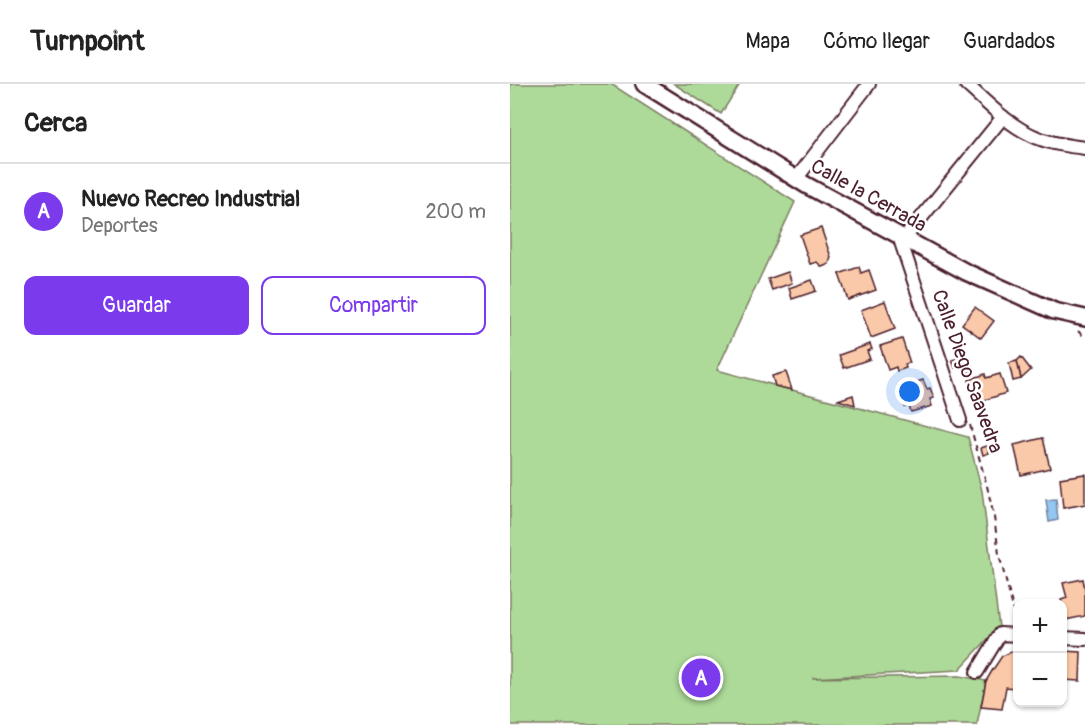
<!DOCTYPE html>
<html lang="es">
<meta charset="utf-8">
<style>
body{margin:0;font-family:Pangolin,sans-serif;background:#f2f2f2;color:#222}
.controls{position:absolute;right:18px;bottom:18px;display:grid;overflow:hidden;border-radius:12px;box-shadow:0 2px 4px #0004}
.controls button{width:54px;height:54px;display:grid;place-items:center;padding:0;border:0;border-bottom:2px solid #e0e0e0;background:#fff;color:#222;font:30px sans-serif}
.you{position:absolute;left:400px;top:308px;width:21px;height:21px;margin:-15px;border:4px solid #fff;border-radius:50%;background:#1a73e8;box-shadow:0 0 0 9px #1a73e833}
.badge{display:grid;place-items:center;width:39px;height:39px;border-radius:50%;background:#7c3aed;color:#fff;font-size:20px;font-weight:700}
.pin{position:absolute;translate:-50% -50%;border:3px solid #fff;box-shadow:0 2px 6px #0006}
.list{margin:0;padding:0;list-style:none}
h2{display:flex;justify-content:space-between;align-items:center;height:78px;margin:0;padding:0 24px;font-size:26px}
h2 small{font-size:20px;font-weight:400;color:#767676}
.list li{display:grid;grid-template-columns:39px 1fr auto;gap:18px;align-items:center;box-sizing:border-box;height:96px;padding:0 24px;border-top:2px solid #e0e0e0}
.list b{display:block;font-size:22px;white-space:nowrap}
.list p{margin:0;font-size:20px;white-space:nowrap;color:#767676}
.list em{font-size:20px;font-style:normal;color:#767676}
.actions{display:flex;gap:12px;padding:18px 24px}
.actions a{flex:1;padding:14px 0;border:2px solid #7c3aed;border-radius:12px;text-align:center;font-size:21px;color:#7c3aed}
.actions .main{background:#7c3aed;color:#fff}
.map{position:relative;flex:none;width:575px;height:641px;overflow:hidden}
header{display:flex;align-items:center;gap:36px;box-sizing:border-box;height:84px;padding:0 30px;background:#fff;border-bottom:2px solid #e0e0e0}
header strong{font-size:28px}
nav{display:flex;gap:33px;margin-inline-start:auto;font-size:21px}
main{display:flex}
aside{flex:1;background:#fff}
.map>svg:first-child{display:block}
</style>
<header>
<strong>Turnpoint</strong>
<nav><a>Mapa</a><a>Cómo llegar</a><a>Guardados</a></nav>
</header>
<main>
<aside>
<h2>Cerca<small></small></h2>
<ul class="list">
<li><span class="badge">A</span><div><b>Nuevo Recreo Industrial</b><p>Deportes</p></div><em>200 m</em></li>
</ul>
<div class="actions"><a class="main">Guardar</a><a>Compartir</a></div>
</aside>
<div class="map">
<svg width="575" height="641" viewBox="0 0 575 641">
<rect width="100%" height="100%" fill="#fff"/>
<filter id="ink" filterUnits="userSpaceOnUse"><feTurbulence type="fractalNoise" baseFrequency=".0167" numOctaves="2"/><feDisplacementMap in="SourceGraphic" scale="12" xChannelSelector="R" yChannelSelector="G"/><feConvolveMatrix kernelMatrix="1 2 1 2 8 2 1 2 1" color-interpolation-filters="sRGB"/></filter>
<g filter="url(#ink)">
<g fill="#adda99" stroke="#7c7c62" stroke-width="1.5">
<path d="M 0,0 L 101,0 L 285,118 L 207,286 L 458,353 L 472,407 L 489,543 L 449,586 L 302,594 L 450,592 L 476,597 L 467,641 L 0,641 Z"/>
<path d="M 164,0 L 230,0 L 211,30 Z"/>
</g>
<path fill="#93c7f0" stroke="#7684a1" stroke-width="1.5" d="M 546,415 L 548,436 L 539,438 L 536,416 Z"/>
<g fill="#fac9a9" stroke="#4a1f2b" stroke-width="1.5">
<path d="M 311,144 L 321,173 L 319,180 L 312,183 L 307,178 L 300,180 L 290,151 Z"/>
<path d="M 349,183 L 351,189 L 359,186 L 366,206 L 338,216 L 329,190 Z"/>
<path d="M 278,188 L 282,199 L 262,206 L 258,195 Z"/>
<path d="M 302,196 L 306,207 L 282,215 L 279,204 Z"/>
<path d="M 375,217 L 385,245 L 361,254 L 351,226 Z"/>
<path d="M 465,223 L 484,237 L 471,254 L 452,240 Z"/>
<path d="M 392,255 L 400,279 L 395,280 L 396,284 L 387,287 L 386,283 L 378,286 L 370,262 Z"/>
<path d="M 360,260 L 362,265 L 357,267 L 360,275 L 334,284 L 329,271 Z"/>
<path d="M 511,273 L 521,286 L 511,295 L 507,277 Z"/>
<path d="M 446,275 L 449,282 L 445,284 L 442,276 Z"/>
<path d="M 507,277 L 511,295 L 503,297 L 499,279 Z"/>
<path d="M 462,282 L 463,286 L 454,289 L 453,285 Z"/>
<path d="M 276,288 L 282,306 L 265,302 L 262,292 Z"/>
<path d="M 475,290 L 476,294 L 490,290 L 496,309 L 466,319 L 459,296 Z"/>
<path d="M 413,296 L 417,305 L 420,304 L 424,314 L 420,315 L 422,322 L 401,328 L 399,322 L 395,323 L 392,313 L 395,312 L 392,303 Z"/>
<path d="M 343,311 L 345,321 L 328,316 Z"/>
<path d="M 533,354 L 540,384 L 511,391 L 504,361 Z"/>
<path d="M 477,362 L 479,369 L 473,371 L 471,364 Z"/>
<path d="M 575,390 L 575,420 L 553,424 L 550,394 Z"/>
<path d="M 573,495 L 575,506 L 575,532 L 555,536 L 551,516 L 557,514 L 553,499 Z"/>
<path d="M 508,565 L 508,594 L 506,594 L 504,604 L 496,603 L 492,625 L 471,623 L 476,597 L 482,587 L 492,572 Z"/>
<path d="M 552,567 L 571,568 L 570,597 L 552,596 Z"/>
</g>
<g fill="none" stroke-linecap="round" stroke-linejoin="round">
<g stroke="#4a1f2b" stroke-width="16">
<g id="minor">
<path d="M 456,0 C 478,20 500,43 528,54 C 543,60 559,62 575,64"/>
<path d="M 286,95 L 359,0"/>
<path d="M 389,152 L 450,336"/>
<path d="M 394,155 L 493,33"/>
<path d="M 552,554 L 575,555"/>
<path d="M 467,588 L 490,550 L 508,551"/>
</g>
</g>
<g stroke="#4a1f2b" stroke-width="20">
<path id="tertiary" d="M 134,0 L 296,101 L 456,188 L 544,227 L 575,234"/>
</g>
<g stroke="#4a1f2b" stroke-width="2" stroke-dasharray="6 4.5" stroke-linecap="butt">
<path d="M 568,247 L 575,254"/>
<path d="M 460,341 L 477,402 L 484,433 L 489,470 L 507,540"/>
</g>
<use href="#minor" stroke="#fff" stroke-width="12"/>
<use href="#tertiary" stroke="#fff" stroke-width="15"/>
</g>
</g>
<g text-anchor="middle" stroke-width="5" stroke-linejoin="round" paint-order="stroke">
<g font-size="20" fill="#4a1f2b" stroke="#fff">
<text transform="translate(359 111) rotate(29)" y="7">Calle la Cerrada</text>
<text transform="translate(458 287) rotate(70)" y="7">Calle Diego Saavedra</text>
</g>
</g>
</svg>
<div class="controls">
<button>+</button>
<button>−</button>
</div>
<div class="you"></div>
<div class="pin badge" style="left:191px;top:594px">A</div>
</div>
</main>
